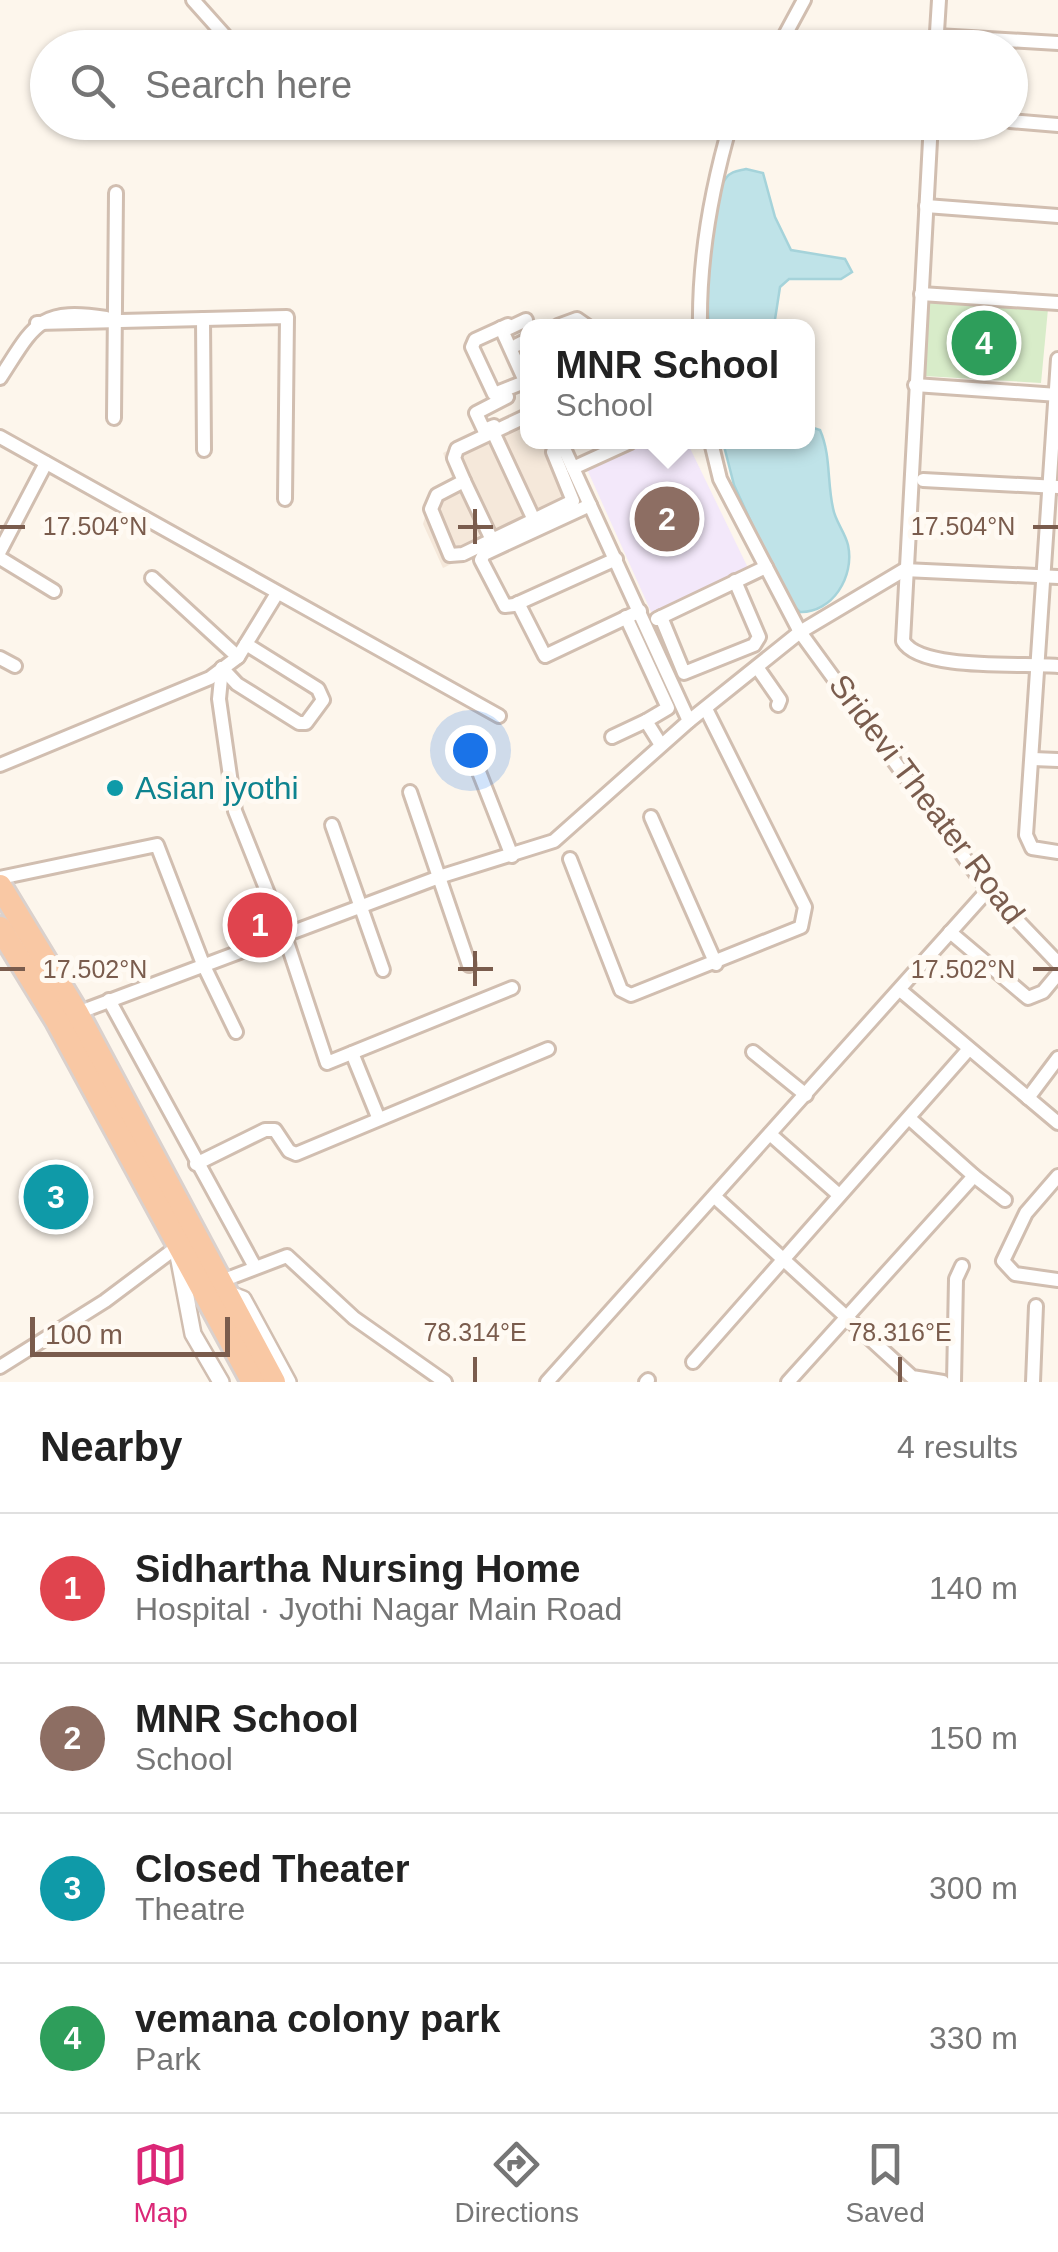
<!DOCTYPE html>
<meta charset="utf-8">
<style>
body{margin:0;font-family:Helvetica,sans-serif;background:#f2f2f2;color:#222}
.scale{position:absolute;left:30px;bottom:25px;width:200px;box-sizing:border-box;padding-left:10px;border:5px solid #7a5c4d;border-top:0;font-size:28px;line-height:35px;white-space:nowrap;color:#7a5c4d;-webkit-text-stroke:8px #fffaf3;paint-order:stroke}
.you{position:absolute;left:470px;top:750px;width:35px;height:35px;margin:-25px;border:8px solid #fff;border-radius:50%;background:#1a73e8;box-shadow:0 0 0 15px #1a73e833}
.badge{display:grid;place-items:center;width:65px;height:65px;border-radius:50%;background:#db2777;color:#fff;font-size:32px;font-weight:700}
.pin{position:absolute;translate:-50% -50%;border:5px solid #fff;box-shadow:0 2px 10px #0006}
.popup{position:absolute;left:520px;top:319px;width:295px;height:130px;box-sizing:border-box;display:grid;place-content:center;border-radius:20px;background:#fff;filter:drop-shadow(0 2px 8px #0005);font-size:32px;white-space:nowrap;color:#767676}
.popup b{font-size:38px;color:#222}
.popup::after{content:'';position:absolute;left:50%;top:100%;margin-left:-20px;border:20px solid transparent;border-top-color:#fff}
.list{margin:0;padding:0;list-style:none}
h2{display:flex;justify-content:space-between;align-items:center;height:130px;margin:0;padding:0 40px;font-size:42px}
h2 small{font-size:32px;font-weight:400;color:#767676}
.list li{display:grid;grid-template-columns:65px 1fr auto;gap:30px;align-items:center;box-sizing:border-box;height:150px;padding:0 40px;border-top:2px solid #e0e0e0}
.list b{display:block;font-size:38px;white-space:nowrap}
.list p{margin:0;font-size:32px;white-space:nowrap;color:#767676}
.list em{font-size:32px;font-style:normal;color:#767676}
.icon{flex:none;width:55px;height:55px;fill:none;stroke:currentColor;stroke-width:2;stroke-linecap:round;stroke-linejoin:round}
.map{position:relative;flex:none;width:1058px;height:1382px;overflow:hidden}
.search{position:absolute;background:#fff;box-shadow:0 2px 8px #0004;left:30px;right:30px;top:30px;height:110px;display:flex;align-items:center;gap:25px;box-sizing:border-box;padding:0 35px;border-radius:55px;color:#767676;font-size:38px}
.sheet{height:730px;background:#fff}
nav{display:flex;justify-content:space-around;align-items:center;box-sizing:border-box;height:140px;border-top:2px solid #e0e0e0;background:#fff;font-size:28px;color:#767676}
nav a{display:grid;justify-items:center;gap:5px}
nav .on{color:#db2777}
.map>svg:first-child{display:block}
</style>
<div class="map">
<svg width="1058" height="1382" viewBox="0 0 1058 1382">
<rect width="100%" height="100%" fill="#fdf6ec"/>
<path fill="#f5e8da" d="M 527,410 L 527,442 L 555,442 L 582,501 L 443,568 L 423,524 L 431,497 L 452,478 L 443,453 Z"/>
<path fill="#f3e8fa" d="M 641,442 L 687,442 L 749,570 L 653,616 L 586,467 Z"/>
<path fill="#d8ecc9" d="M 922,299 L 1048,309 L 1041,383 L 924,376 Z"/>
<g fill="#bfe3e8" stroke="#a5d3da" stroke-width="2.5">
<path d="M 746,169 L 763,173 L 775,217 L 791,250 L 845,259 L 852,272 L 841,279 L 789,279 L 780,287 L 774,326 L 709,326 C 706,297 708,201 726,178 C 731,171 738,171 746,169 Z"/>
<path d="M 807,426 L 820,430 C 831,455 827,482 833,508 C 835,521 845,532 848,545 C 855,577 832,613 800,612 L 787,600 L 734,485 L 723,442 L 807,442 Z"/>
</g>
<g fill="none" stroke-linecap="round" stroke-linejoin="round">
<g stroke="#d1beb0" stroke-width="18">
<g id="minor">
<path d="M 193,0 L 235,47"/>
<path d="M 937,36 L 1058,43"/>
<path d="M 778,48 L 804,0"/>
<path d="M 936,48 L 939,0"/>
<path d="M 1010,121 L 1058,125"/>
<path d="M 931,122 L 903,641 C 920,671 1023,663 1058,666"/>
<path d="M 926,206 L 1058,216"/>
<path d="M 921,294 L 1058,303"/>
<path d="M 203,319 L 204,450"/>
<path d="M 37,323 L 287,317 L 285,499"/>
<path d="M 508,325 L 475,340 L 472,347 L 494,394 L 527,381"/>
<path d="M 558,326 L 577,319 L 587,326"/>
<path d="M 700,326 C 699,256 711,190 731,122"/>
<path d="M 501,328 L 525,381"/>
<path d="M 509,328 L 526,320"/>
<path d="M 517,345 L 527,340"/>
<path d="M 1058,359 L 1026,835 L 1032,848 L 1058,852"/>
<path d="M 0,378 C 34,326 38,307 106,318"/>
<path d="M 915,385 L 1058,395"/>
<path d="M 527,416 L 457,449 L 454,458 L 464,481 L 437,495 L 431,509 L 450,555 L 463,554 L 573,501 L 553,452 L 564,448"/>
<path d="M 114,418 L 116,193"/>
<path d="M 494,426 L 484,430 L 476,413 L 507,397"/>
<path d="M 493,432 L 534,520"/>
<path d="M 0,437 L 499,716"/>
<path d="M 561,442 L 689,721"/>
<path d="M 711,442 L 720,479 L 800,632 L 988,890 L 1058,963"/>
<path d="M 573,468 L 630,442"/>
<path d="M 923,480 L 1058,487"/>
<path d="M 464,481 L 492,540"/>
<path d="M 590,505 L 484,554 L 481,560 L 505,606 L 514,605 L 616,559"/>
<path d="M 0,551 L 46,463"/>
<path d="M 0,558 L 54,591"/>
<path d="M 152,578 L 238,657"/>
<path d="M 518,603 L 545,656 L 640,611"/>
<path d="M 626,617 L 668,708 L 646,721 L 661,745"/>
<path d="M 661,617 L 684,673 L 754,645 L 759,637 L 735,581"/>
<path d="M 657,619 L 766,567"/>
<path d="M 0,658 L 15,666"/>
<path d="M 757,667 L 780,700 L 778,705"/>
<path d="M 222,668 L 219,699 L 235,811 L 285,936 L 327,1063 L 512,988"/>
<path d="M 222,668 L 237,684 L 299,723 L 306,723 L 323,700 L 318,689 L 246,644"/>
<path d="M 612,737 L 646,721"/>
<path d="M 1033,759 L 1058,760"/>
<path d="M 0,765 L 210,678 L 238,657 L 276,595"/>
<path d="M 479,772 L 512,856"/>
<path d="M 410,792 L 469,965"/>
<path d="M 651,817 L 716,964"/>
<path d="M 332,825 L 383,970"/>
<path d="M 570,859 L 621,990 L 631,995 L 801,927 L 805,907 L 706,709"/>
<path d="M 0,878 L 157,845 L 203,964 L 236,1032"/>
<path d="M 950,932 L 1028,998 L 1043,992 L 1058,974"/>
<path d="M 900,990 L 1058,1123"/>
<path d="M 109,1000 L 255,1267"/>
<path d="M 77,1013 L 442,876 L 554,841 L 689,721 L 800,632 L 904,570 L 1058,577"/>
<path d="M 753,1052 L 806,1095"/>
<path d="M 352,1053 L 378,1117"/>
<path d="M 1028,1098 L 1058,1058"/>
<path d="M 770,1134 L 839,1195"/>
<path d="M 196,1164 L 265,1130 L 275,1130 L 289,1151 L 296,1154 L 548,1049"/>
<path d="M 974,1176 L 1005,1200"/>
<path d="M 1058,1176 L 1026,1213 L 1003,1261 L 1015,1274 L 1058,1280"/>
<path d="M 715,1197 L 912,1377 L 943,1382"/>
<path d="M 219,1282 L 287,1256 L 354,1318 L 445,1382"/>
<path d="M 693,1362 L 968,1050"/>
<path d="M 0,1367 L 105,1301 L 177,1247"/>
<path d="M 547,1382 L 988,890"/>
<path d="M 646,1382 L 648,1380"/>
<path d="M 788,1382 L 974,1176 L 909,1118"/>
<path d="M 954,1382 L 956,1279 L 962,1266"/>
<path d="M 1033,1382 L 1036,1306"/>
</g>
</g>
<g stroke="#d1beb0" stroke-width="20">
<g id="tertiary">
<path d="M 178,1255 L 193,1334 L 221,1382"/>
<path d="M 227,1293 L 243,1299 L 288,1382"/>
</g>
</g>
<g stroke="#dad1cd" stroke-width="28">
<g id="trunk">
<path d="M 0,886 L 77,1013 L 274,1382"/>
<path d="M 0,928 L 57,1021 L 253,1382"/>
</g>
</g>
<use href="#minor" stroke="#fff" stroke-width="12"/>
<use href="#tertiary" stroke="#fff" stroke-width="15"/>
<use href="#trunk" stroke="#f9c8a4" stroke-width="22"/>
</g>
<path fill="none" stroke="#7a5c4d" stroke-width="4" d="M 475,509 L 475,544M 0,527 L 25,527M 458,527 L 493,527M 1033,527 L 1058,527M 475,951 L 475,986M 0,969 L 25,969M 458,969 L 493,969M 1033,969 L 1058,969M 475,1357 L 475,1382M 900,1357 L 900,1382"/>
<circle fill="#0f9aa8" stroke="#fffaf3" stroke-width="4" cx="115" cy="788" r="10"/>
<g text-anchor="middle" stroke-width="10" stroke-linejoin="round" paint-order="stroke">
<g font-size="32" fill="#0d838f" stroke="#fffaf3" text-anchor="start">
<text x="135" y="799">Asian jyothi</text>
</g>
<g font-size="32" fill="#7a5c4d" stroke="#fffaf3">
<text transform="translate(927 799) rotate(53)" y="11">Sridevi Theater Road</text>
</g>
</g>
<g font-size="25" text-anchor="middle" fill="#7a5c4d" stroke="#fffaf3" stroke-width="10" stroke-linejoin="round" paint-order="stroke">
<text x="95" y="535">17.504°N</text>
<text x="963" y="535">17.504°N</text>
<text x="95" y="978">17.502°N</text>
<text x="963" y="978">17.502°N</text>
<text x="475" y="1341">78.314°E</text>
<text x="900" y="1341">78.316°E</text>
</g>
</svg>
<div class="scale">100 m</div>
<div class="you"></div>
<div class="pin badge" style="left:260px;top:925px;background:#e0444e">1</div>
<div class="pin badge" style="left:667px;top:519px;background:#8d6e63">2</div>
<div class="popup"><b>MNR School</b>School</div>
<div class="pin badge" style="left:56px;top:1197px;background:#0f9aa8">3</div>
<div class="pin badge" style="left:984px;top:343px;background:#2e9e5b">4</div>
<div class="search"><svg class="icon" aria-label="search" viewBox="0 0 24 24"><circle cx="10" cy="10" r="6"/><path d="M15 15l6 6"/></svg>Search here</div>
</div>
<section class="sheet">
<h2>Nearby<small>4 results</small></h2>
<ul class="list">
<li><span class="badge" style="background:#e0444e">1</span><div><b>Sidhartha Nursing Home</b><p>Hospital · Jyothi Nagar Main Road</p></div><em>140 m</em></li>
<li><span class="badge" style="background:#8d6e63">2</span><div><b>MNR School</b><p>School</p></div><em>150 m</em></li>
<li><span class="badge" style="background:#0f9aa8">3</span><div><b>Closed Theater</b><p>Theatre</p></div><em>300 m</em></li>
<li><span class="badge" style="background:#2e9e5b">4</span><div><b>vemana colony park</b><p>Park</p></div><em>330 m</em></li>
</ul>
</section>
<nav>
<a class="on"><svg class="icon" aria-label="map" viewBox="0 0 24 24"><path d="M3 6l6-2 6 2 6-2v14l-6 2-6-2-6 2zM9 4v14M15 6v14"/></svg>Map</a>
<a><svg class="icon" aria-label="directions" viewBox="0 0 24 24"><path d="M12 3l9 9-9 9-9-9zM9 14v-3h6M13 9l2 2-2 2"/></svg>Directions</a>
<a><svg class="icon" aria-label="saved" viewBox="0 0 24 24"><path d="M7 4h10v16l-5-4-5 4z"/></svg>Saved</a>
</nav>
